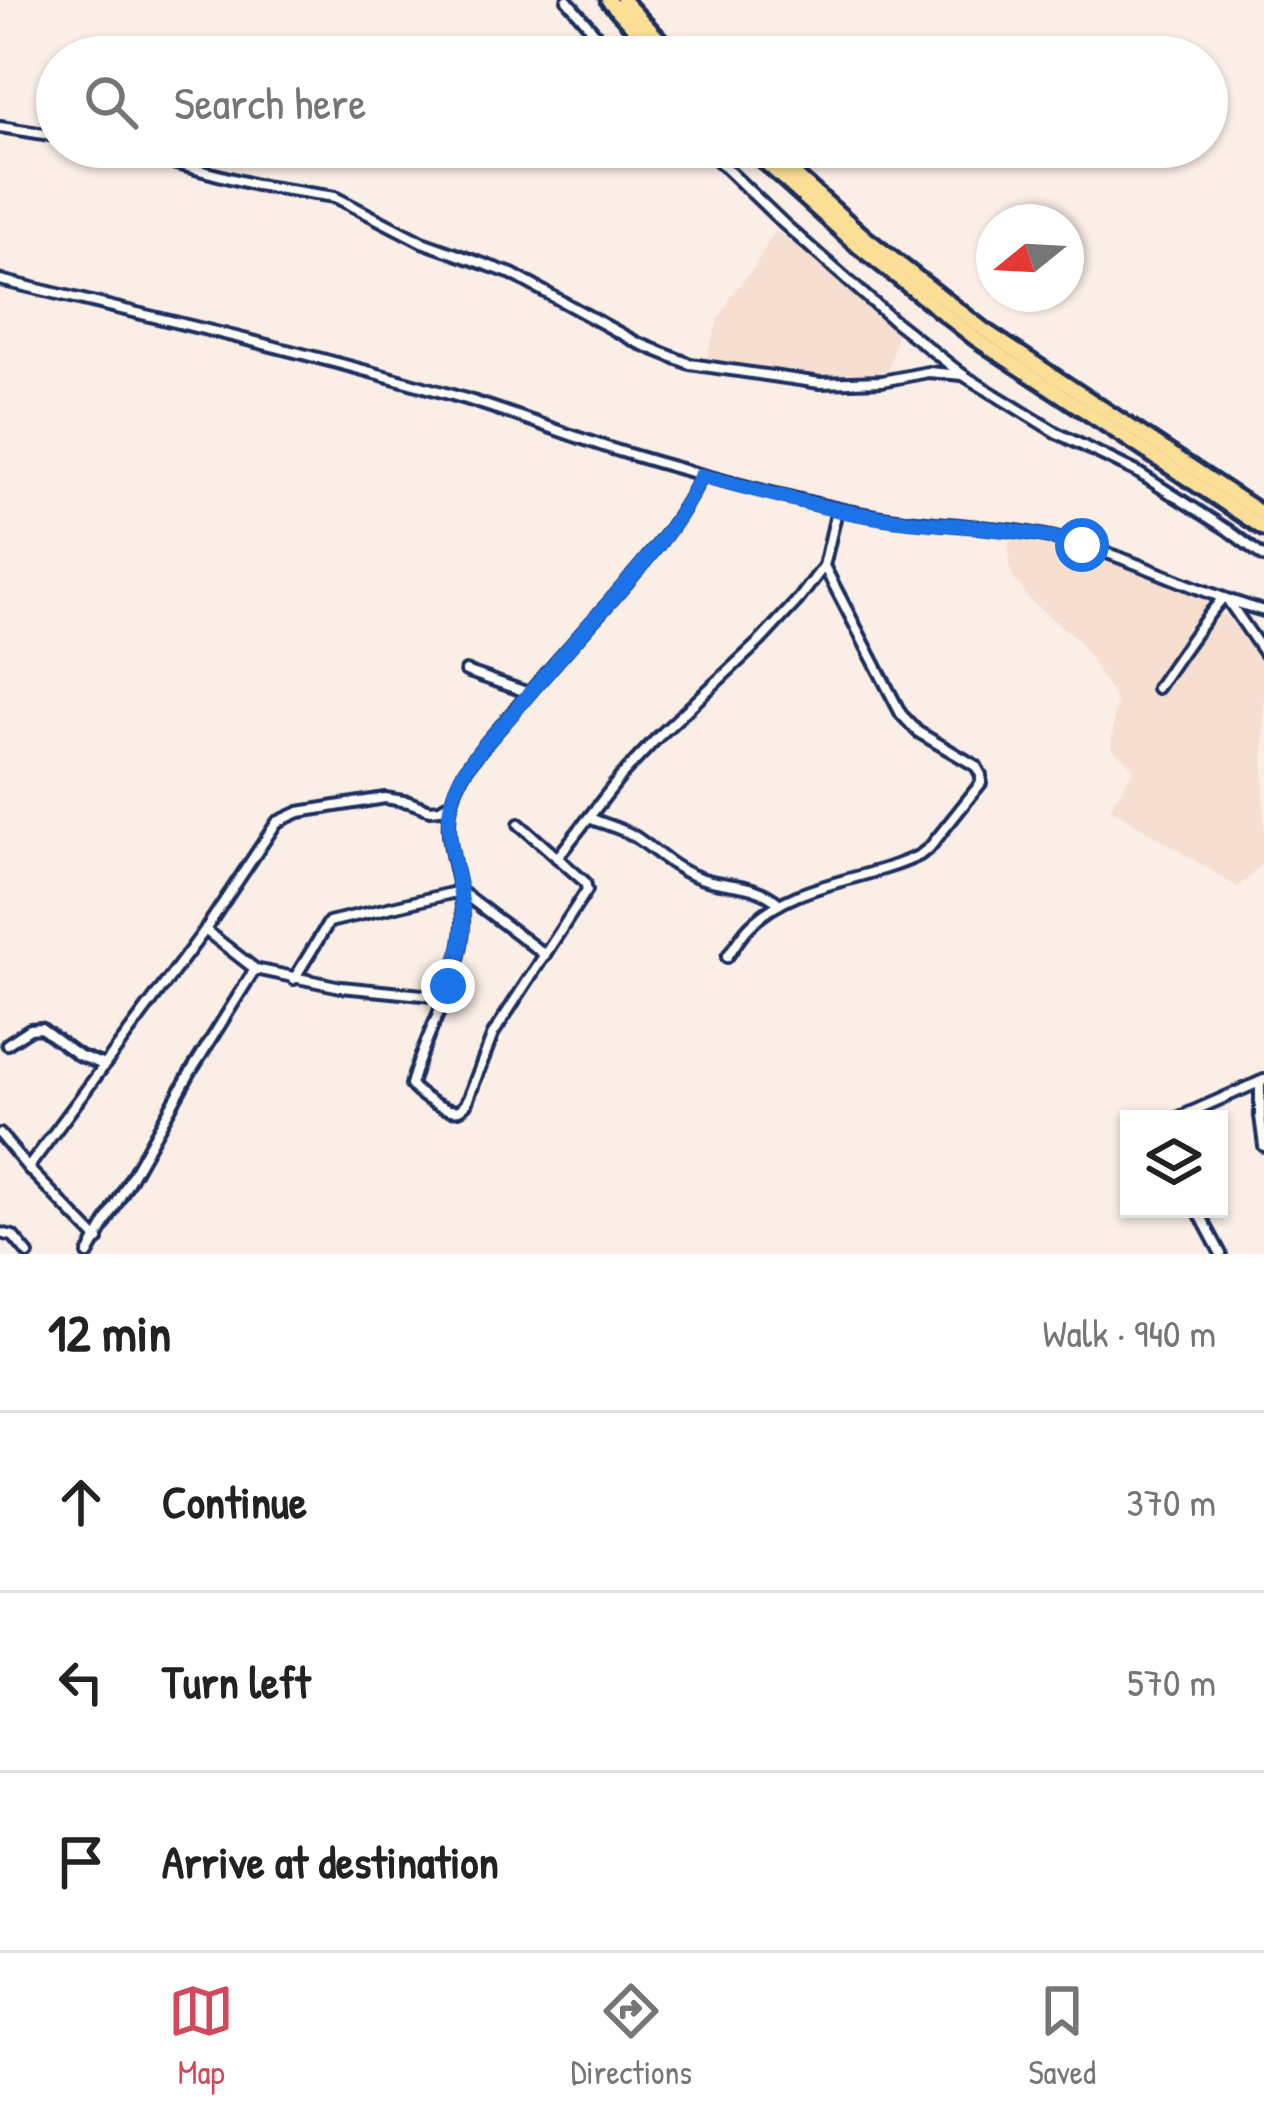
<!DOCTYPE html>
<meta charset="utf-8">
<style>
body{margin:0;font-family:"Patrick Hand",sans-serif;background:#f6f6f6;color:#222}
.controls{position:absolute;right:36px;bottom:36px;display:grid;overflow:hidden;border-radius:0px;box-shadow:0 3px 9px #0004}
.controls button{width:108px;height:108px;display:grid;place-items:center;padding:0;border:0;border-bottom:3px solid #e0e0e0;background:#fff;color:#222;font:60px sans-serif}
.compass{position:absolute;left:976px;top:204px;width:108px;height:108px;border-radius:50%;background:#fff;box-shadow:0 3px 9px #0004;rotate:252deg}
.stop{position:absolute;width:36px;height:36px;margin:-27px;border:9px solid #1a73e8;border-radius:50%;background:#fff}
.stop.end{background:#1a73e8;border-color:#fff;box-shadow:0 3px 12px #0008}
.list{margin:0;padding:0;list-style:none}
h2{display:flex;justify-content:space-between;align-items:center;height:156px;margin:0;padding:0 48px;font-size:51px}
h2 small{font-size:39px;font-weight:400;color:#767676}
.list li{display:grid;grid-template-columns:78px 1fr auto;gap:36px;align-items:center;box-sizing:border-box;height:180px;padding:0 48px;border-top:3px solid #e0e0e0}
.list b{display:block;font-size:45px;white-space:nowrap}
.list em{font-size:39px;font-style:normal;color:#767676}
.icon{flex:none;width:66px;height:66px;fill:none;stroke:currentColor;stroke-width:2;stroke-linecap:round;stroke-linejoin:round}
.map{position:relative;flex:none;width:1264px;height:1254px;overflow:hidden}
.search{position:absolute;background:#fff;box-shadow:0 3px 9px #0004;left:36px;right:36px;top:36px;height:132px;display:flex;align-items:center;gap:30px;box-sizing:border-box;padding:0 42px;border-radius:66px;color:#767676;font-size:45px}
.sheet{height:696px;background:#fff}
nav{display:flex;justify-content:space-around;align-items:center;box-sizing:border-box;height:168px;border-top:3px solid #e0e0e0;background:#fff;font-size:33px;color:#767676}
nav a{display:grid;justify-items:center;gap:6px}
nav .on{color:#d1495b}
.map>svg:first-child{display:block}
</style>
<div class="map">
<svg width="1264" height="1254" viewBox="0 0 1264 1254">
<rect width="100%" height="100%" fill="#faeee6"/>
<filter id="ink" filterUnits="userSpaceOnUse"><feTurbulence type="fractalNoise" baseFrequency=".00833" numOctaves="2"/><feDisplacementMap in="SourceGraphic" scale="24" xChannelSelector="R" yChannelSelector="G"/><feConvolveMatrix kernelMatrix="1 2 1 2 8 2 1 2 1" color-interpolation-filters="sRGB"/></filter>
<g filter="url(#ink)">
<g fill="#f6ded1">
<path d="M 775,231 L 842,274 L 898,330 L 887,375 L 822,378 L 706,360 L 718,320 L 732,295 L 753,269 Z"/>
<path d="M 1022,535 L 1104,555 L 1146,570 L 1195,594 L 1234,622 L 1264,652 L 1264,862 L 1238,887 L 1110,808 L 1134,769 L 1111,747 L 1116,700 L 1079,641 L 1031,601 L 1014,579 L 1009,566 L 1009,544 L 1011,537 Z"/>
</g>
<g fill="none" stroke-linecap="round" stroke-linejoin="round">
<g stroke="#1b2f5e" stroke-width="16">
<g id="minor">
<path d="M 567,0 L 615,57"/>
<path d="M 0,127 L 57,136"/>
<path d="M 112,147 L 256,185 L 335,197 L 422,242 L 512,274 L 638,343 L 690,364 L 820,383 L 882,381 L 928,372 L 963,375"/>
<path d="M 704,147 L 784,224 L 893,320 L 963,375 L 1057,433 L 1137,472 L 1228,530 L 1264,557"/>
<path d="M 0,280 C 153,317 307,352 459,397 C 514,413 567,435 622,452 C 675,468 727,482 780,495 C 822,505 863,516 905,520 C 960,526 1014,527 1067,541 C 1135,558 1197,593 1264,611"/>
<path d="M 1229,602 L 1264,653"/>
<path d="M 466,671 L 529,693"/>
<path d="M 1157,688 C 1178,658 1197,628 1221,600"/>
<path d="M 589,818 C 604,824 620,828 634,836 C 653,848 669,865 690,874 C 724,890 748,878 780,904"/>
<path d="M 519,824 L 585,882 L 587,890 L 493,1034 L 466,1104 C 463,1106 462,1109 459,1110 C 447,1114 417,1094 411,1085 C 425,1031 464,976 463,920 C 462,867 432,831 462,776 C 475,753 496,733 513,712 C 541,679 569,647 598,615 C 636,572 677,528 701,476"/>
<path d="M 557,858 L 622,775 L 657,738 L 760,641 L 799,599 L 824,566 L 837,510"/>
<path d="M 205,930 L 255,969"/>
<path d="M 727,957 C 734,947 741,935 750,926 C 793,882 868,881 920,855 L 930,847 L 981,783 L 981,775 L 976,766 L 918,732 L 901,714 L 824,566"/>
<path d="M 294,979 L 329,922 L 460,891 L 545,955"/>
<path d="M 7,1044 L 30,1029 L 41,1028 L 78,1055 L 104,1065"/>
<path d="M 1260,1082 L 1260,1116 L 1264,1146"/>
<path d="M 1175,1119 L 1264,1080"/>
<path d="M 0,1134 L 28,1168 L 98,1240"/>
<path d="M 28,1168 L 205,930 L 277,822 L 299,812 L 385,798 L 409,802 L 430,810 L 440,809 L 452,802"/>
<path d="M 1197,1209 L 1221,1254"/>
<path d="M 0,1233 L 13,1236 L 28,1254"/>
<path d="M 88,1254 L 190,1073 L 255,969 L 341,987 L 443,997"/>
</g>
</g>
<g stroke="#1b2f5e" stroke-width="21">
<g id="trunk">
<path d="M 608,0 L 660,57"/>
<path d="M 623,0 L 676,57"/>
<path d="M 748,147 L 859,247 L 976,339 L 1264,529"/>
<path d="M 764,147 L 866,238 L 984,330 L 1264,515"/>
</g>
</g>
<use href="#minor" stroke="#fdfcf7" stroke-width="8"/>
<use href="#trunk" stroke="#fbdf96" stroke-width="12"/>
</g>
</g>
<g fill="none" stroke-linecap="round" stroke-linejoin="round" filter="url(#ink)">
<path stroke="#1a73e8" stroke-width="15" d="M 448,986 C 458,963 464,939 463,914 C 460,865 435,828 460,779 C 473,755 495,734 512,714 C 540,681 568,648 597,616 C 635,573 677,529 701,476 C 763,491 827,511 890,519 C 955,527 1019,527 1082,545"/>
</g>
</svg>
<div class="controls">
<button><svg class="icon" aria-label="layers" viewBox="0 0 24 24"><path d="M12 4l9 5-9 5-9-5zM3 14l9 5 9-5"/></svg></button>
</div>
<svg class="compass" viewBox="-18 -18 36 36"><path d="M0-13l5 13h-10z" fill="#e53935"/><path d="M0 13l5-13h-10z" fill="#767676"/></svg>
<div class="stop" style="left:1082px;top:545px"></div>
<div class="stop end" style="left:448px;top:986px"></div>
<div class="search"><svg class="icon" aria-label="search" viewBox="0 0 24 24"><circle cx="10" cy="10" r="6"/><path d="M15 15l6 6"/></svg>Search here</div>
</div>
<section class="sheet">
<h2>12 min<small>Walk · 940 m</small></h2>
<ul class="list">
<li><svg class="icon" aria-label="ahead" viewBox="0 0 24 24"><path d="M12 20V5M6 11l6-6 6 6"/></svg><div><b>Continue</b></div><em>370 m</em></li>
<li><svg class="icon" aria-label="left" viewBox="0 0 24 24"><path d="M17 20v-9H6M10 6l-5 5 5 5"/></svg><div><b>Turn left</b></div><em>570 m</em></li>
<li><svg class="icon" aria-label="arrive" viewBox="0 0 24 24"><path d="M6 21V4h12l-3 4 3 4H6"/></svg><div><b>Arrive at destination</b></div></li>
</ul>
</section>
<nav>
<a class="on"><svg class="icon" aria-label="map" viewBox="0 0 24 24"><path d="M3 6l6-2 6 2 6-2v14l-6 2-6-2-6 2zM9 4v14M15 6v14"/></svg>Map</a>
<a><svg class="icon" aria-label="directions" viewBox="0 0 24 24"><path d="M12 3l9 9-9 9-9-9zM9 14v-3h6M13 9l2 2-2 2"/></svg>Directions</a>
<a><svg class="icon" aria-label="saved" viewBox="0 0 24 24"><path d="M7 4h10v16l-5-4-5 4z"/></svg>Saved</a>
</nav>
